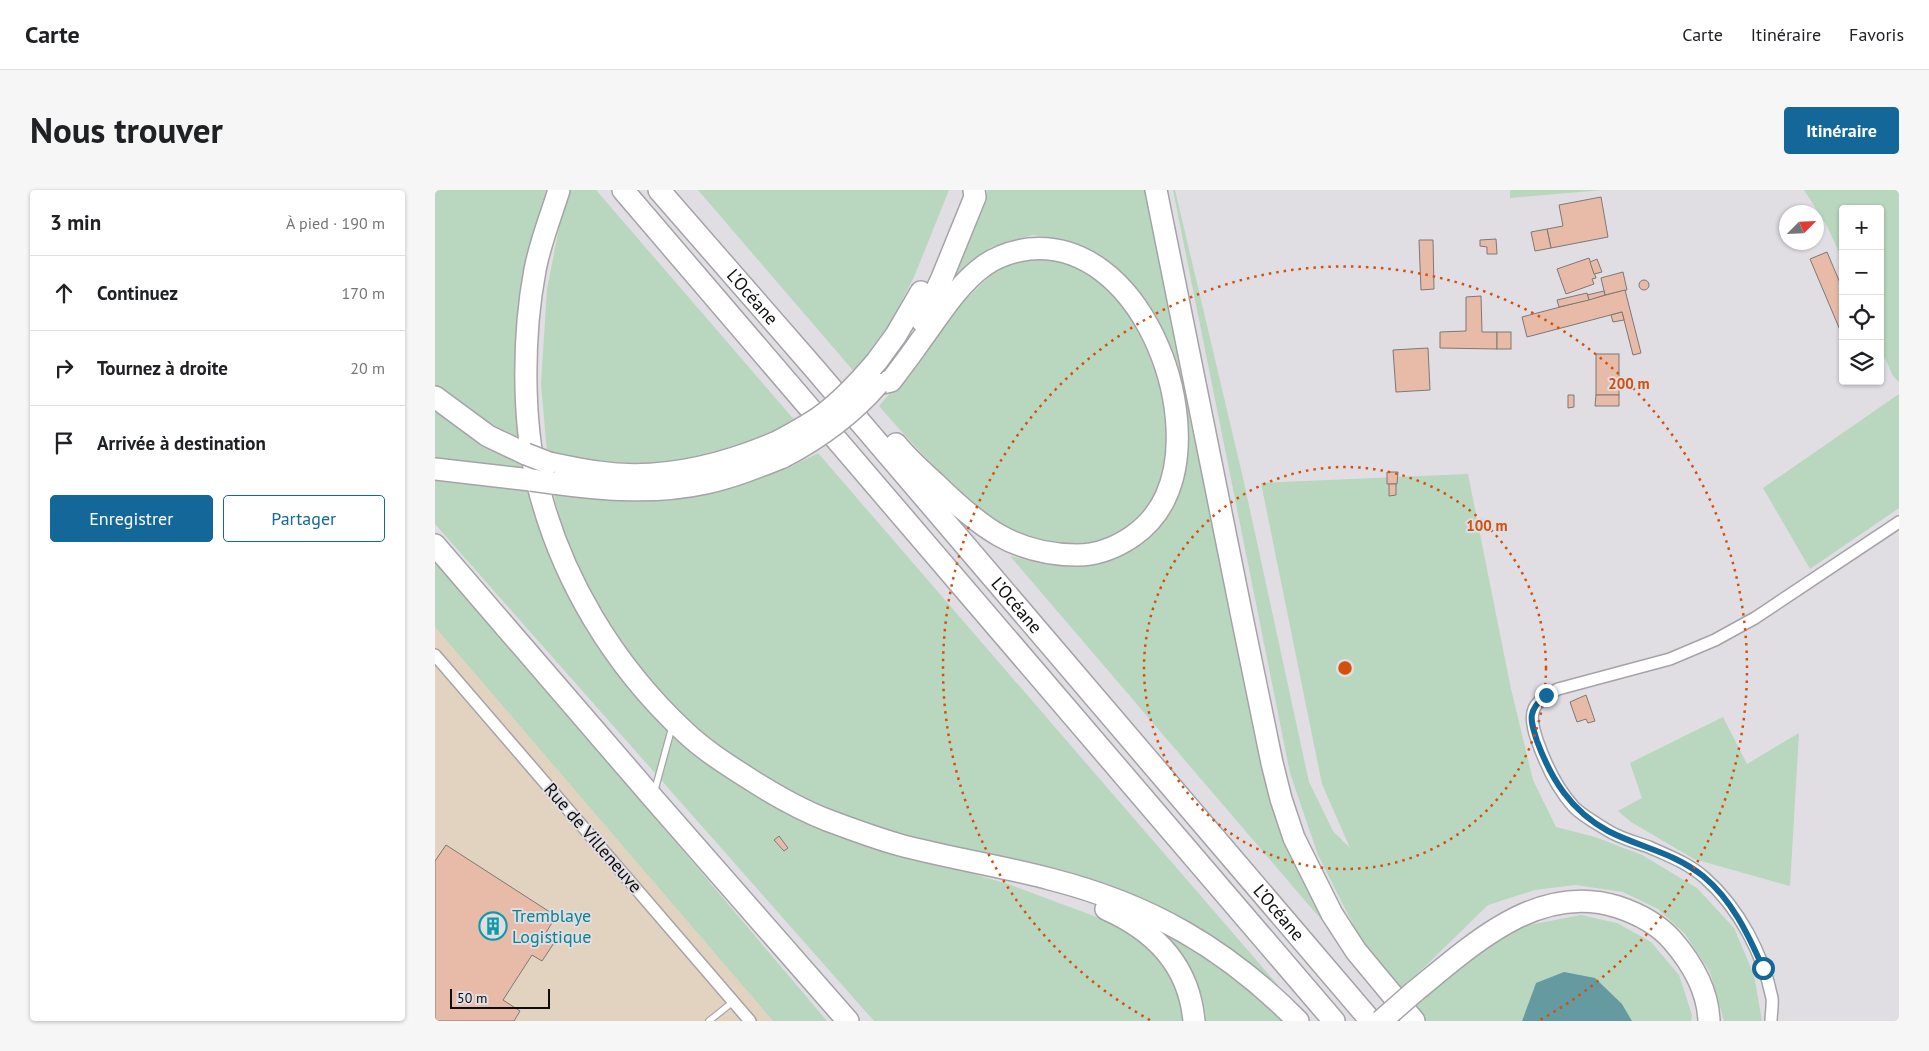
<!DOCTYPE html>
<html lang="fr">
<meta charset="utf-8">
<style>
body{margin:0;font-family:"PT Sans",sans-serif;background:#f6f6f6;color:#202124}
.controls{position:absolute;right:15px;top:15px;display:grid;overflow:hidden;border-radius:5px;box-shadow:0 1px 4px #0004}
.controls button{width:45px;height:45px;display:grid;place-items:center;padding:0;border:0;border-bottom:1px solid #e0e0e0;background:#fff;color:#202124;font:25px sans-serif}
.compass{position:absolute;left:1344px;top:15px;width:45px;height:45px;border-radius:50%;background:#fff;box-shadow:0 1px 4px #0004;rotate:66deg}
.scale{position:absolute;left:15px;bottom:12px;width:100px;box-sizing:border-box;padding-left:5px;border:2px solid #0d0d0e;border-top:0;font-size:14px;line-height:18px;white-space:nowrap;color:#0d0d0e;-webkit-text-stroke:4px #e0dde3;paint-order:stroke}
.stop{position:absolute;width:15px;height:15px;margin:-11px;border:4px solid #146899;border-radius:50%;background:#fff}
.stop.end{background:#146899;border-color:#fff;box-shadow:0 1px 5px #0008}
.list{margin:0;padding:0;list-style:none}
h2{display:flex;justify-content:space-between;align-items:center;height:65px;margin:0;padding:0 20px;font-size:21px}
h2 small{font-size:16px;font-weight:400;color:#757577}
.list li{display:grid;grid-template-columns:32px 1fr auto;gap:15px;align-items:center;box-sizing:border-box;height:75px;padding:0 20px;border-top:1px solid #e0e0e0}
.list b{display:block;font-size:19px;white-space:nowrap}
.list em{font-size:16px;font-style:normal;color:#757577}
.actions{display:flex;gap:10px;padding:15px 20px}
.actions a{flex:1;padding:11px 0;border:1px solid #146899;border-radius:5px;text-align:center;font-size:18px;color:#146899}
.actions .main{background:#146899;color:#fff}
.icon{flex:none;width:28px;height:28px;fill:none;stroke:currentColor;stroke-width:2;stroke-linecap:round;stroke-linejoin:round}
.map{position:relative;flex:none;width:1464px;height:831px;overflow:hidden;border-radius:5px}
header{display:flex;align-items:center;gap:30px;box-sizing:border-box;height:70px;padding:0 25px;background:#fff;border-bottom:1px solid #e0e0e0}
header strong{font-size:24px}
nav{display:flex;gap:28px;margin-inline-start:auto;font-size:18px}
.intro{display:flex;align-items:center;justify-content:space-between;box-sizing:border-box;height:120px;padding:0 30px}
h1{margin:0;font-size:35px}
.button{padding:12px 22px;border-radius:5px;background:#146899;color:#fff;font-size:18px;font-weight:700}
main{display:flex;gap:30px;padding:0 30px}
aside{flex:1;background:#fff;border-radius:5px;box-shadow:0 1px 4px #0004}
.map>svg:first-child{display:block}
</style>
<header>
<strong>Carte</strong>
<nav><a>Carte</a><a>Itinéraire</a><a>Favoris</a></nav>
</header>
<div class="intro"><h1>Nous trouver</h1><a class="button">Itinéraire</a></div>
<main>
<aside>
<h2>3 min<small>À pied · 190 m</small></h2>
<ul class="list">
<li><svg class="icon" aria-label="ahead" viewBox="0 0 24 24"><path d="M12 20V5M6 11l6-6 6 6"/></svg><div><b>Continuez</b></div><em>170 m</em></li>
<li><svg class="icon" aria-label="right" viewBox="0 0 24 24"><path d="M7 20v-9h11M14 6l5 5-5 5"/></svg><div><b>Tournez à droite</b></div><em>20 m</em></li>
<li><svg class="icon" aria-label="arrive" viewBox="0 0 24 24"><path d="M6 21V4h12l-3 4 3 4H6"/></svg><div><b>Arrivée à destination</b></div></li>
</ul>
<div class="actions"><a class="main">Enregistrer</a><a>Partager</a></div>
</aside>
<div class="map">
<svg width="1464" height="831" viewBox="0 0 1464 831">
<rect width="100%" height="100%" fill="#e0dde3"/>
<path fill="#e1d3c0" d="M 0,437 L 338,831 L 0,831 Z"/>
<g fill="#b8d7be">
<path d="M 0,0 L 117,0 L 88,253 L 58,240 L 0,198 Z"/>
<path d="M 134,0 L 161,0 L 362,233 L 339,246 L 233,276 L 151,274 L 112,262 L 106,194 L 112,99 L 130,8 Z"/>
<path d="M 263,0 L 514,0 L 479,87 L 438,167 L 422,185 Z"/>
<path d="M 553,0 L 713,0 L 800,433 L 824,563 L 847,639 L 874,703 L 914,762 L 575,366 L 606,374 L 637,376 L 659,375 L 693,361 L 719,344 L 738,319 L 747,297 L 752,273 L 751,239 L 701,100 L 674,72 L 632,50 L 598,45 L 556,57 L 517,89 Z"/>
<path d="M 738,0 L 740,0 L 808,288 L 874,592 L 898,641 L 915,658 L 887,594 L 826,293 L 1033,284 L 1076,499 L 1098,590 L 1121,637 L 1160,647 L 1207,665 L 1262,698 L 1299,738 L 1319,785 L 1327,831 L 1289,831 L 1275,782 L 1250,744 L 1223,719 L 1188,702 L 1140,695 L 1100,700 L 1053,715 L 966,800 L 930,758 L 883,665 L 855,583 Z"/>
<path d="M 1075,0 L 1168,0 L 1075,8 Z"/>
<path d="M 1369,0 L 1464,0 L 1464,192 L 1458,186 L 1445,157 L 1445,19 L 1408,19 L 1408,71 L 1392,36 Z"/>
<path d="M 602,66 C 615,69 631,70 642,76 C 662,87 680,103 693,121 C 707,142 734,213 734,238 C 733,256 729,285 721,301 C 709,327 677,352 648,355 C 621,359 589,347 565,334 C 556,329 547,320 539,313 C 503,283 475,251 444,216 L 463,194 L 520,119 L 562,80 Z"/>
<path d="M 1464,204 L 1464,318 L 1375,379 L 1328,298 Z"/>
<path d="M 0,217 L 92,271 L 95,283 L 0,272 Z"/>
<path d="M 383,263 L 854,808 L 810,768 L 755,734 L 395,626 L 270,551 L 176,447 L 132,357 L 118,302 L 166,307 L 234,310 L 317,290 L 353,278 Z"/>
<path d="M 0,287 L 98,300 L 106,330 L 247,548 L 462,662 L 573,694 L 683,735 L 724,765 L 739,786 L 750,831 L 439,831 L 0,334 Z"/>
<path d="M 0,368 L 392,831 L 338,831 L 0,437 Z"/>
<path d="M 1288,527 L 1312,574 L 1364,543 L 1355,696 L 1259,669 L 1196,632 L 1183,621 L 1207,608 L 1195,573 Z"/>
<path d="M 1146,725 L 1182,733 L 1216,752 L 1244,785 L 1257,825 L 1256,831 L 1197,831 L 1187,814 L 1101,793 L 1087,831 L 988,831 L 977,817 L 1043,764 L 1089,736 Z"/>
<path d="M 715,732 L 818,801 L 848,831 L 771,831 C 770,790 741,761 715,732 Z"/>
</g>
<path fill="#649aa0" d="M 1129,782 L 1160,788 L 1187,814 L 1197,831 L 1087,831 L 1101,793 Z"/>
<g fill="#e7bba8" stroke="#7e7876">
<path d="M 1166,7 L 1173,47 L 1116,58 L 1112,39 L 1128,36 L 1124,15 Z"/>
<path d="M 1112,39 L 1116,58 L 1100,61 L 1096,42 Z"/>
<path d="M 1061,49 L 1062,64 L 1052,64 L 1052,57 L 1045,56 L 1045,50 Z"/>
<path d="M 984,50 L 998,50 L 999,99 L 986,100 Z"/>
<path d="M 1392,62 L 1408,100 L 1408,147 L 1375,69 Z"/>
<path d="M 1154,68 L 1161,88 L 1157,89 L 1159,94 L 1131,104 L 1122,79 Z"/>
<path d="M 1162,69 L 1167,82 L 1159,84 L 1155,72 Z"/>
<path d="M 1188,82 L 1192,100 L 1170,105 L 1166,88 Z"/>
<circle cx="1209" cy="95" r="5"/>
<path d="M 1190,100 L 1206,163 L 1198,165 L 1187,122 L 1092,147 L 1087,127 Z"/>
<path d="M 1169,101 L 1170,105 L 1154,110 L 1152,105 Z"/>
<path d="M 1152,103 L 1154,110 L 1124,117 L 1122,110 Z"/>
<path d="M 1046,106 L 1047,142 L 1062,142 L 1062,159 L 1005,158 L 1005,142 L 1031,141 L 1031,107 Z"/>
<path d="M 1187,122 L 1189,130 L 1178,132 L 1176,125 Z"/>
<rect x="1062" y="142" width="14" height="17"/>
<path d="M 993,158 L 995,200 L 961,202 L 958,160 Z"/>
<rect x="1161" y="164" width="23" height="41"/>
<path d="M 1133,205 L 1139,205 L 1139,217 L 1133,218 Z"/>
<path d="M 1161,205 L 1184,205 L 1184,216 L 1160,216 Z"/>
<path d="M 952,282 L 963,282 L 962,294 L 952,294 Z"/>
<path d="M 954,294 L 961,294 L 961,305 L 954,306 Z"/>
<path d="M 1151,505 L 1160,531 L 1153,533 L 1151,529 L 1142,532 L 1135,512 Z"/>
<path d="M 344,646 L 353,658 L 349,661 L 339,650 Z"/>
<path d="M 11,655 L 121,726 L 109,746 L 119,753 L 107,771 L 97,765 L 68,810 L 85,821 L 79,831 L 3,831 L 0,829 L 0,671 Z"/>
</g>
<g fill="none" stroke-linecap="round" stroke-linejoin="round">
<g stroke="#a6a3a8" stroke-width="8">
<g id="lane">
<path d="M 219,603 L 237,537"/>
<path d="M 274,831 L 299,811"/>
</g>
</g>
<g stroke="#a6a3a8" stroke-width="14">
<g id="street">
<path d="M 0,465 L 315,831"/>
<path d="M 1336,831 C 1336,824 1338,815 1337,808 C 1328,764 1304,718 1270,688 C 1253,673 1234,666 1214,657 C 1200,652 1184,648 1172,640 C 1161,633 1146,625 1138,616 C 1121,597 1110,573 1102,550 C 1092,521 1097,513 1123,499 L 1235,469 L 1280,450 L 1320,428 L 1464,332"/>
</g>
</g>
<g stroke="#a6a3a8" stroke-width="24">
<g id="highway">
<path d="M 124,0 C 116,26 105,53 100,80 C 88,143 87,228 102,291 C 125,387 178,475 250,542 C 269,560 291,574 313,588 C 338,604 364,619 392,630 C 416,639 440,648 465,655 C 514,668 566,676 615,689 C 714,714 791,758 863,831"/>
<path d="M 188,0 L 899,831"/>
<path id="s1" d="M 224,0 L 379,178 L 936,831"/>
<path d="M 721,0 L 807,427 L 837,573 L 846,609 L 859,648 L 897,724 L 921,761 L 979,831"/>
<path d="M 487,131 L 507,88 L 540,7 L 539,0"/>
<path d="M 442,171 L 461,145 L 486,102"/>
<path d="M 443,194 L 456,191 C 465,179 475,166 484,153 C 504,126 522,95 550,75 C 563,66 579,61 594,59 C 704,48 770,220 731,306 C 724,322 712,336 698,346 C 682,357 662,365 642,365 C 579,365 544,336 501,294 C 487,281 473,269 461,254"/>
<path d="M 0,207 L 53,246 L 91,264"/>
<path d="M 114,273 C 130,276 147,280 163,282 C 224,291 286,276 342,252"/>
<path d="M 0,279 L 96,290"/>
<path d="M 118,293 C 169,300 221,304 271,293 C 298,287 323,277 348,267"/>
<path d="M 0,355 L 218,608 L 413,831"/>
<path d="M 671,719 C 720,741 754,775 759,831"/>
<path d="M 979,802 C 1036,756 1103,691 1183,717 C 1204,724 1222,733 1237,750 C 1257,773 1273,800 1274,831"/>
</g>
</g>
<use href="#lane" stroke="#fff" stroke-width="5.5"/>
<use href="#street" stroke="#fff" stroke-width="11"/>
<use href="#highway" stroke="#fff" stroke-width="21"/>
<g stroke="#a6a3a8" stroke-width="24" stroke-linecap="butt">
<g id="highway-bridge">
<path d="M 342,252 C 357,244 372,236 386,226 C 407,211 425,191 442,171"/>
<path d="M 91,264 L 114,273"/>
<path d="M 348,267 C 384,248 416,225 443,194"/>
<path d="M 96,290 L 118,293"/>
<path d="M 946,831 L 979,802"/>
</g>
</g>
<use href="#highway-bridge" stroke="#fff" stroke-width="21"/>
</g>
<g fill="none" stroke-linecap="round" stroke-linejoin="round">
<path stroke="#146899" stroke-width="6" d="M 1111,505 C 1092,521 1095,529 1102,551 C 1116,589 1136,621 1173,641 C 1206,658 1238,662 1268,686 C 1297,710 1313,744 1328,778"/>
</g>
<g fill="none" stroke="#d2510c" stroke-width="2.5" stroke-dasharray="2.5 5">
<circle cx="910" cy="478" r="201"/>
<path d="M715 830A402 402 0 1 1 1105 830"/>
</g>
<defs>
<g id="building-ring" transform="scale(1.4375)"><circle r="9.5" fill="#e0dde3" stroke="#0f9aa8" stroke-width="1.5"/><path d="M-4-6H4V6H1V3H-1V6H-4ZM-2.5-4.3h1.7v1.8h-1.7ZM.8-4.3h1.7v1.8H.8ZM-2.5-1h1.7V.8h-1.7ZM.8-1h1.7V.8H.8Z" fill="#0f9aa8"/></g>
</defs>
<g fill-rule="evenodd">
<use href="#building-ring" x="58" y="736"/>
</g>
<g text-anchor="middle" stroke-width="4" stroke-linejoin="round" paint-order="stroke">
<g font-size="18" fill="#0d0d0e" stroke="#e0dde3">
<text dy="6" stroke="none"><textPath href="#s1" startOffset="142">L’Océane</textPath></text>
<text dy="6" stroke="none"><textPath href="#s1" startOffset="548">L’Océane</textPath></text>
<text transform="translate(158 648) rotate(49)" y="6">Rue de Villeneuve</text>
<text dy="6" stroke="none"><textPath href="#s1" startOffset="952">L’Océane</textPath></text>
</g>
<g font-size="18" fill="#0d838f" stroke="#e0dde3" text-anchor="start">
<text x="77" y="732">Tremblaye<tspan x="77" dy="21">Logistique</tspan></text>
</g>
</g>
<circle cx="910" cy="478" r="8" fill="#d2510c" stroke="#e0dde3" stroke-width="2.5"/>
<g font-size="15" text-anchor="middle" font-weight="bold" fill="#d2510c" stroke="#e0dde3" stroke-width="4" stroke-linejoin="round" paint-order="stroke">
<text x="1194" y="199">200 m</text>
<text x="1052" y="341">100 m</text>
</g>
</svg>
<div class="controls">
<button>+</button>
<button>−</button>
<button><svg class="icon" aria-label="locate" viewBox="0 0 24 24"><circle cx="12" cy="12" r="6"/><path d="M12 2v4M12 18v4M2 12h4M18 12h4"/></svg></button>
<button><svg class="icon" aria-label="layers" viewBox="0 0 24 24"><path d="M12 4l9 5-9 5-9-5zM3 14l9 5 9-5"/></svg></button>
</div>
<svg class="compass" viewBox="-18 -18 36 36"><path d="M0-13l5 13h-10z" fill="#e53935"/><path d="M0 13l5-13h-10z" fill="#757577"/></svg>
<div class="scale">50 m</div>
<div class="stop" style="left:1328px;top:778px"></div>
<div class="stop end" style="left:1111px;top:505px"></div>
</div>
</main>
